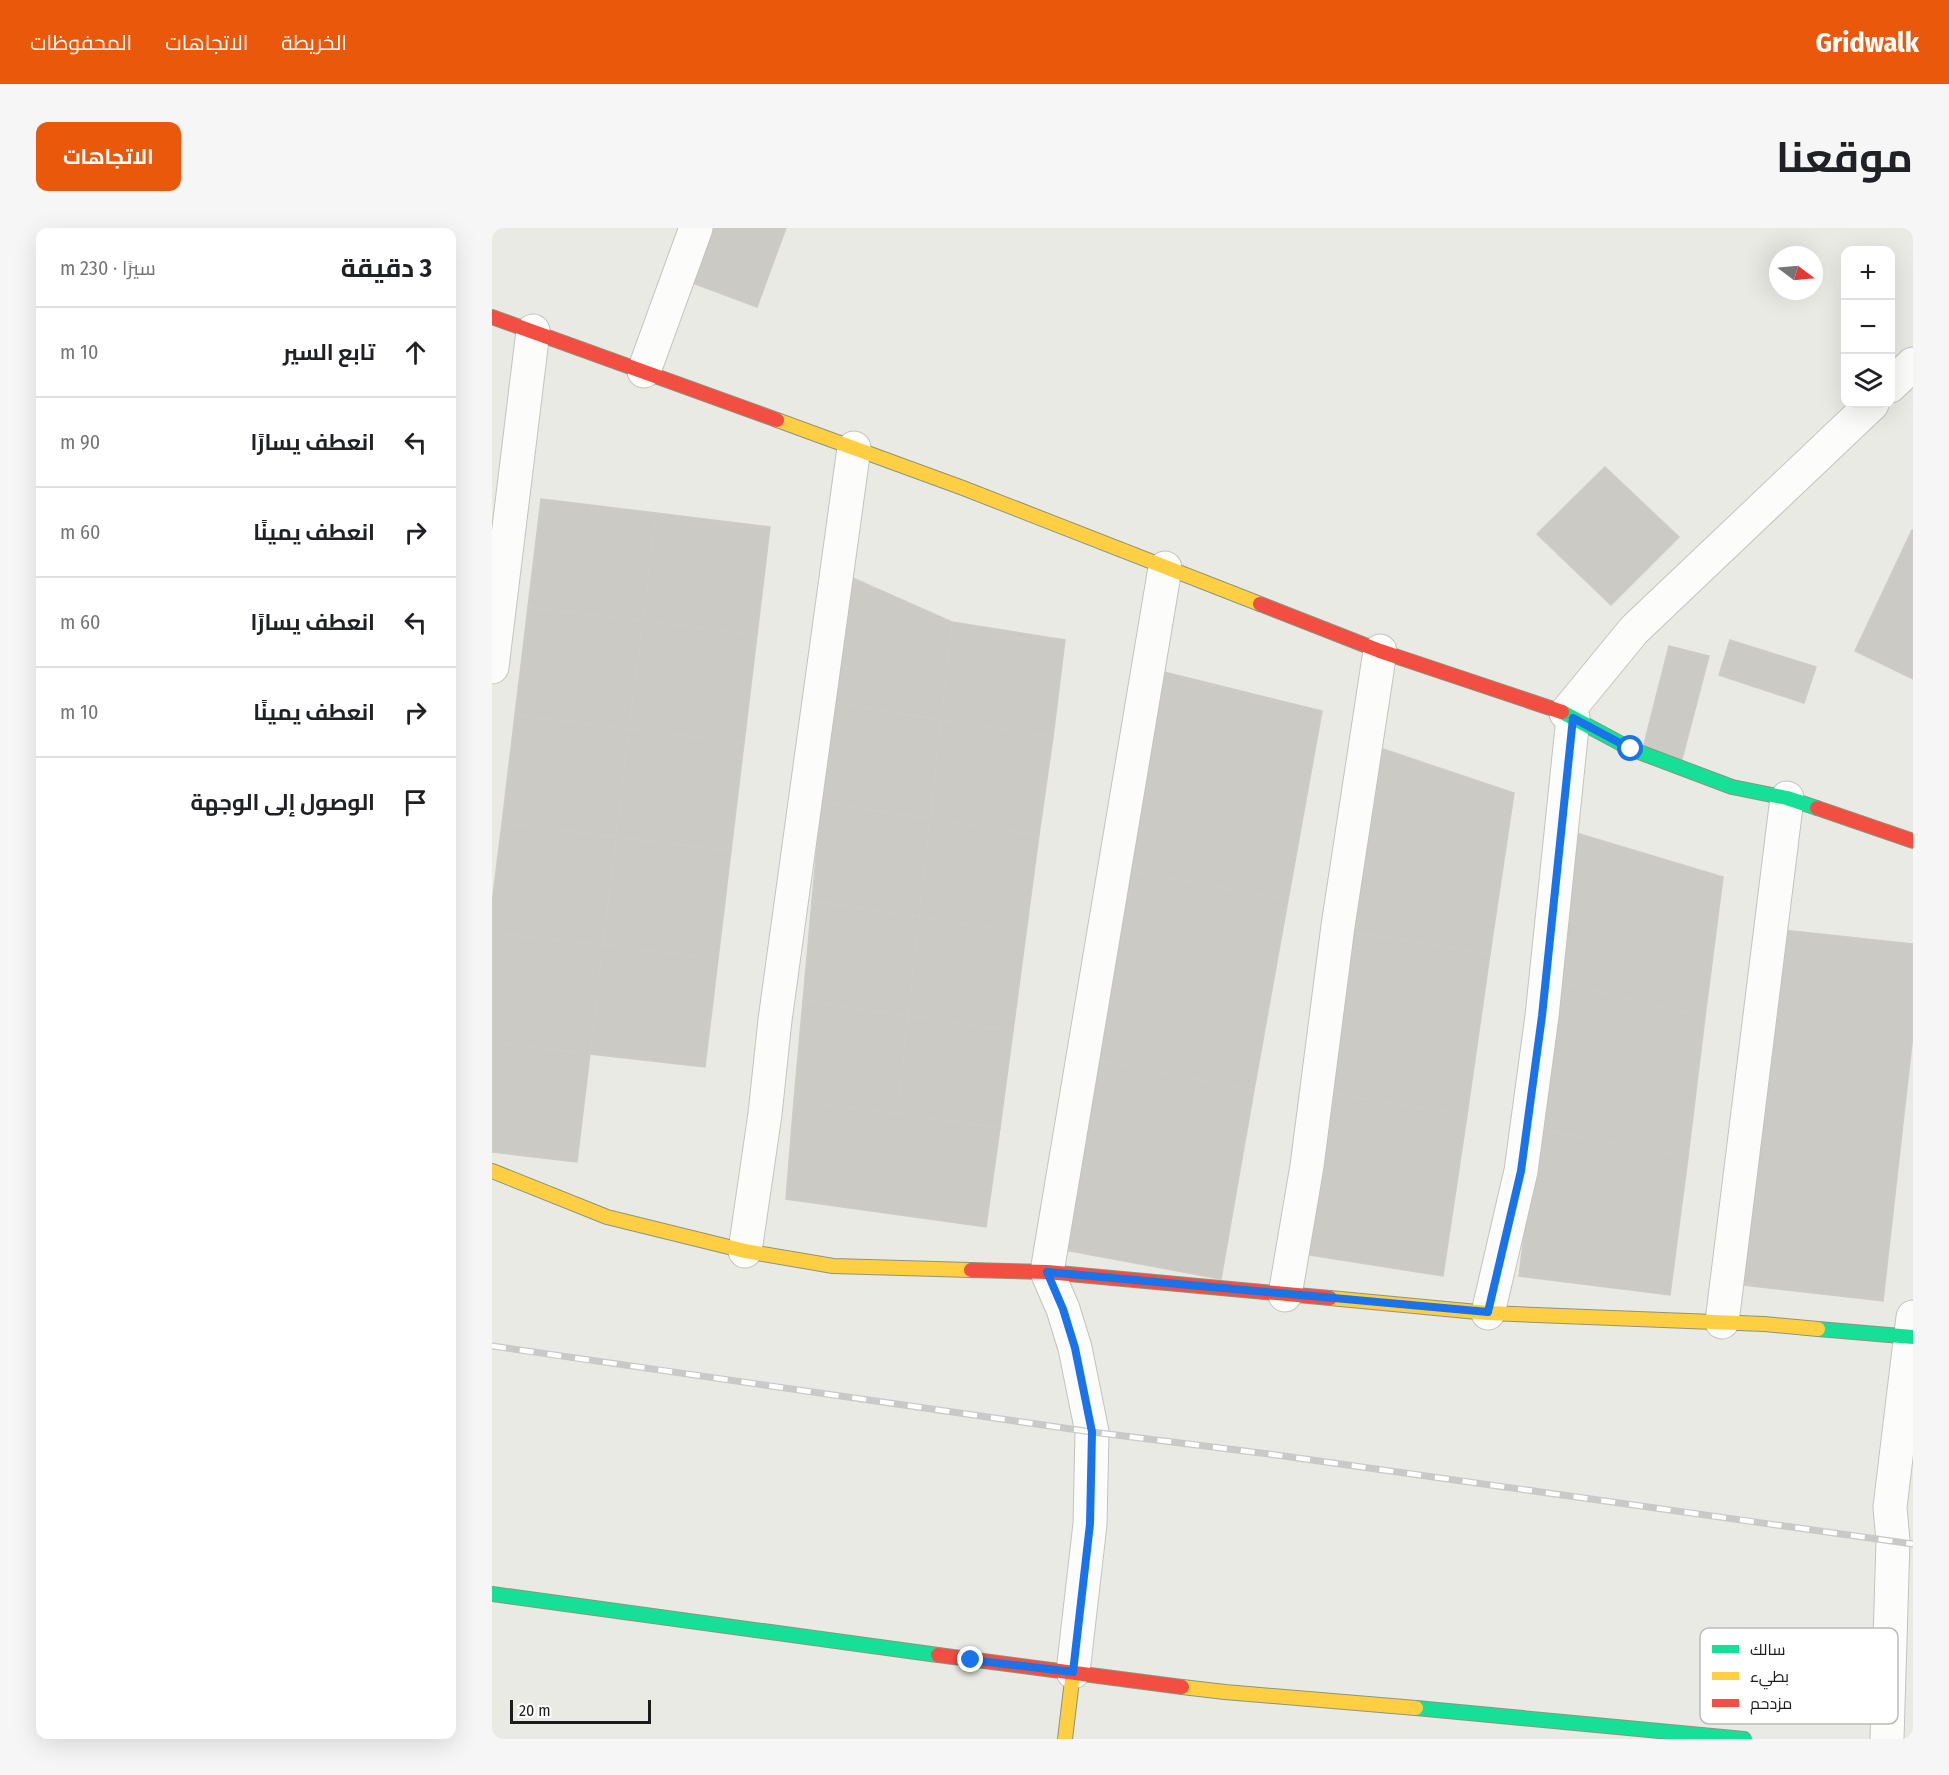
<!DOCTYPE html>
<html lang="ar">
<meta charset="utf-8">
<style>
body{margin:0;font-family:"Fira Sans Condensed",Cairo,sans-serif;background:#f6f6f6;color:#202124;direction:rtl}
.controls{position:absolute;right:18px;top:18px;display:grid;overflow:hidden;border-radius:12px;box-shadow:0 6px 24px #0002}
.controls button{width:54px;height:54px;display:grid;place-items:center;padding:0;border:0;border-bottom:2px solid #e0e0e0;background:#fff;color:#202124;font:30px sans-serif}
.compass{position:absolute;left:1277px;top:18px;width:54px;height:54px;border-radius:50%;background:#fff;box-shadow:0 6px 24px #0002;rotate:106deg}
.scale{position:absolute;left:18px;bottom:15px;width:141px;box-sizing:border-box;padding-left:6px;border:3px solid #1c1c1c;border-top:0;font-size:16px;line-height:21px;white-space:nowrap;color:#1c1c1c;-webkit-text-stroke:4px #fff;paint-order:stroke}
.stop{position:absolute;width:18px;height:18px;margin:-14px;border:4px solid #1a73e8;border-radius:50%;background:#fff}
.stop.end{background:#1a73e8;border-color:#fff;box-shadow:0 2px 6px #0008}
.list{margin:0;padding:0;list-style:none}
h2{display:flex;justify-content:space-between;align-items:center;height:78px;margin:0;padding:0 24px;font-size:26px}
h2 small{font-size:20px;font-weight:400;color:#757577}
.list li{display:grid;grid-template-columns:39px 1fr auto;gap:18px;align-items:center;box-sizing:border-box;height:90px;padding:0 24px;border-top:2px solid #e0e0e0}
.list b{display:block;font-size:22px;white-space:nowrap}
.list em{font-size:20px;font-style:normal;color:#757577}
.icon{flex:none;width:33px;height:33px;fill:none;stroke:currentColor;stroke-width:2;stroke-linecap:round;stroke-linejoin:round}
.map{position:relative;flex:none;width:1421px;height:1511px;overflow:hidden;direction:ltr;border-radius:12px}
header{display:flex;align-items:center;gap:36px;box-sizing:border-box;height:84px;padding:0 30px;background:#ea580c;color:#fff}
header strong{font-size:28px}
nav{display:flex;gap:33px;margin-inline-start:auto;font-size:21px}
.intro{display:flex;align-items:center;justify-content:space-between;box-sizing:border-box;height:144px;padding:0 36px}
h1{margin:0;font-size:42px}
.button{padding:15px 27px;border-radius:12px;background:#ea580c;color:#fff;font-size:21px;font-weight:700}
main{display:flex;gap:36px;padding:0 36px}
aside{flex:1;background:#fff;border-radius:12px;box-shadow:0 6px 24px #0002}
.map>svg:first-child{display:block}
</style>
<header>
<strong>Gridwalk</strong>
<nav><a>الخريطة</a><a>الاتجاهات</a><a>المحفوظات</a></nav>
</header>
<div class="intro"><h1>موقعنا</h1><a class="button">الاتجاهات</a></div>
<main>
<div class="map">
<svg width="1421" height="1511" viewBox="0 0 1421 1511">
<rect width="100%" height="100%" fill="#eaeae4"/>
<g fill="#cbcac5" stroke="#cdccc5" stroke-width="1.5">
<path d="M 217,0 L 294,0 L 265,79 L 198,54 Z"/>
<path d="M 1113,239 L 1187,309 L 1119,377 L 1045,306 Z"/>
<path d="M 49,271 L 164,285 L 151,393 L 36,379 Z"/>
<path d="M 164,285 L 278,299 L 265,407 L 151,393 Z"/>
<path d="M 1420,302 L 1421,302 L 1421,451 L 1363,423 Z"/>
<path d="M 354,347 L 460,394 L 449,492 L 337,474 Z"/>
<path d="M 36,379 L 151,393 L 137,501 L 23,487 Z"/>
<path d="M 151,393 L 265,407 L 252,515 L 137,501 Z"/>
<path d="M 460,394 L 573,412 L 561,509 L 449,492 Z"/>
<path d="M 1238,412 L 1324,439 L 1312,475 L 1227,447 Z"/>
<path d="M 1177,418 L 1217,428 L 1190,531 L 1151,520 Z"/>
<path d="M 668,443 L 830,483 L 796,672 L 635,642 Z"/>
<path d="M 337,474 L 449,492 L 438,591 L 329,574 Z"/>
<path d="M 23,487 L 137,501 L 124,609 L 10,595 Z"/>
<path d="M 449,492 L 561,509 L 547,607 L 438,591 Z"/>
<path d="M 137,501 L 252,515 L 239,623 L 124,609 Z"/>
<path d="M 882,518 L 1022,565 L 998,726 L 859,704 Z"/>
<path d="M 329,574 L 438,591 L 427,689 L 320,673 Z"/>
<path d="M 438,591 L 547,607 L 534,705 L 427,689 Z"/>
<path d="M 10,595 L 124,609 L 111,717 L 0,705 L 0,676 Z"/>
<path d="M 1081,604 L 1231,649 L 1213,789 L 1063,753 Z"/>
<path d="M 124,609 L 239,623 L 226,731 L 111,717 Z"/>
<path d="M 635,642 L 796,672 L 762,862 L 601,832 Z"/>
<path d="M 320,673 L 427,689 L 416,788 L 311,773 Z"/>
<path d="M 427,689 L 534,705 L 521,803 L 416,788 Z"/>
<path d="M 1282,701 L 1421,716 L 1421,806 L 1391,1073 L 1243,1056 Z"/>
<path d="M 859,704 L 998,726 L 975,887 L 836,865 Z"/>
<path d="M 0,705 L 111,717 L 98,826 L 0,814 Z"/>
<path d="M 111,717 L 226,731 L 213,839 L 98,826 Z"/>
<path d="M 1063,753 L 1213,789 L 1196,929 L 1045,901 Z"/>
<path d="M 311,773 L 416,788 L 405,887 L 302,872 Z"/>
<path d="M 416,788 L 521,803 L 508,900 L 405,887 Z"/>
<path d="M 0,814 L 98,826 L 85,934 L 0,924 Z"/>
<path d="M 601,832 L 762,862 L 729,1051 L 567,1021 Z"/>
<path d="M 836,865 L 975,887 L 951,1048 L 811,1026 Z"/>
<path d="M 302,872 L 508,900 L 494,999 L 294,971 Z"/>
<path d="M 1045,901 L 1196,929 L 1178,1067 L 1027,1048 Z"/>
</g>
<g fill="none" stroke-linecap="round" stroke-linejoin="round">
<g stroke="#c3c3c0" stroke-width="35">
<g id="street">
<path d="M 152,143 L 204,0"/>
<path d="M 1398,158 L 1421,136"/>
<path d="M 0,439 L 41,103"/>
<path d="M 1074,485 L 1142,402 L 1380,176"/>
<path d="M 253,1023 L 273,886 L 283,792 L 362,220"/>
<path d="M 793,1067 L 815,938 L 846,698 L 888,423"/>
<path d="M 996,1085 L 1029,943 L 1050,788 L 1081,490"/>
<path d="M 1230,1094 L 1295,570"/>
<path d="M 581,1444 L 598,1296 L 600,1204 L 583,1120 L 571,1081 L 555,1044 L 673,340"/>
<path d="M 1395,1511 L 1401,1313 L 1398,1279 L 1421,1089"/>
</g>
</g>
<g stroke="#8c947d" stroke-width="16">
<g id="fast">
<path d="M 1070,484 L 1139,521 L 1240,559 L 1295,570 L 1325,580"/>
<path d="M 1326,1101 L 1421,1109"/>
<path d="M 0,1366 L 446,1427"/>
<path d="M 924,1480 L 1252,1511"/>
</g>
</g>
<g stroke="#8c947d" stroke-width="16">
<g id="slow">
<path d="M 285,192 L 471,260 L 768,376"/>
<path d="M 0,943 L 115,989 L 253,1023 L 341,1038 L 479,1042"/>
<path d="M 838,1070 L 996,1085 L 1272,1096 L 1326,1101"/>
<path d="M 690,1459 L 733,1464 L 924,1480"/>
<path d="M 573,1511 L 581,1444"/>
</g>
</g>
<g stroke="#8c947d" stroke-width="16">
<g id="jam">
<path d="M 0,89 L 285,192"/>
<path d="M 768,376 L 888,423 L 1070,484"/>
<path d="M 1325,580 L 1421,613"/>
<path d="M 479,1042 L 555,1044 L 838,1070"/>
<path d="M 446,1427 L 690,1459"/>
</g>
</g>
<use href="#street" stroke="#fcfcfb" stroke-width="33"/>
<use href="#fast" stroke="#16e098" stroke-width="14"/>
<use href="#slow" stroke="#ffcf43" stroke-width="14"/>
<use href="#jam" stroke="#f24e42" stroke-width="14"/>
<g stroke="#c9c9c8" stroke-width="7">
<path id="rail" d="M 0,1118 L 600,1204 L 777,1226 L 1421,1316"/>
</g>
<use href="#rail" stroke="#fff" stroke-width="4.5" stroke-dasharray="14" stroke-linecap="butt"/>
</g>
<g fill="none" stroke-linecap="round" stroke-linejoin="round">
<path stroke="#1a73e8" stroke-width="8" d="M 479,1432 L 581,1444 L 598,1296 L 600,1204 L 583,1120 L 571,1081 L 555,1044 L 996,1084 L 1029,943 L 1050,788 L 1081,490 L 1139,521"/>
</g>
<rect x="1208" y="1400" width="198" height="96" rx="9" fill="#fff" stroke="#bbb" stroke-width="1.5"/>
<rect x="1220" y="1417" width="27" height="8" fill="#16e098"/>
<rect x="1220" y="1444" width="27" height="8" fill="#ffcf43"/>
<rect x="1220" y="1471" width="27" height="8" fill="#f24e42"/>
<g font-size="16" fill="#1c1c1c">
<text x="1258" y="1427">سالك</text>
<text x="1258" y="1454">بطيء</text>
<text x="1258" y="1481">مزدحم</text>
</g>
</svg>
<div class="controls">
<button>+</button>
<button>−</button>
<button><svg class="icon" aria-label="layers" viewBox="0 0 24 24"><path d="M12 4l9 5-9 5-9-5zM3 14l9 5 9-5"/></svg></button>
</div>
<svg class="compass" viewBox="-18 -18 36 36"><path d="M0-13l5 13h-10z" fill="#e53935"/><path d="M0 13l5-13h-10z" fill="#757577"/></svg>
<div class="scale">20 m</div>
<div class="stop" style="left:1139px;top:521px"></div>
<div class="stop end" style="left:479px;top:1432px"></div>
</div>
<aside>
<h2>3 دقيقة<small>سيرًا · 230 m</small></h2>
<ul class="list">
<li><svg class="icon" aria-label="ahead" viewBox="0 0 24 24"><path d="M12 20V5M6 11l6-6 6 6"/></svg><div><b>تابع السير</b></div><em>10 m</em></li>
<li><svg class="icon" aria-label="left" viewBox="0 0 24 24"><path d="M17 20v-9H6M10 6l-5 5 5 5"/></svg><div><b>انعطف يسارًا</b></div><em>90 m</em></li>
<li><svg class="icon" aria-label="right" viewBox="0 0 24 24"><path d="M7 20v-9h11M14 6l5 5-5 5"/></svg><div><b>انعطف يمينًا</b></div><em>60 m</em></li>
<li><svg class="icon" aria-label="left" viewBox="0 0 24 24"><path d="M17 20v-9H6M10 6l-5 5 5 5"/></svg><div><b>انعطف يسارًا</b></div><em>60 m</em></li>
<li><svg class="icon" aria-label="right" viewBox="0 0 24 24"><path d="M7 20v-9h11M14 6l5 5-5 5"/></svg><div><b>انعطف يمينًا</b></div><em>10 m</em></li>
<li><svg class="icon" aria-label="arrive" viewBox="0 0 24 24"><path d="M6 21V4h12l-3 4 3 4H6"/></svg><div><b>الوصول إلى الوجهة</b></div></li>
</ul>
</aside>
</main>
